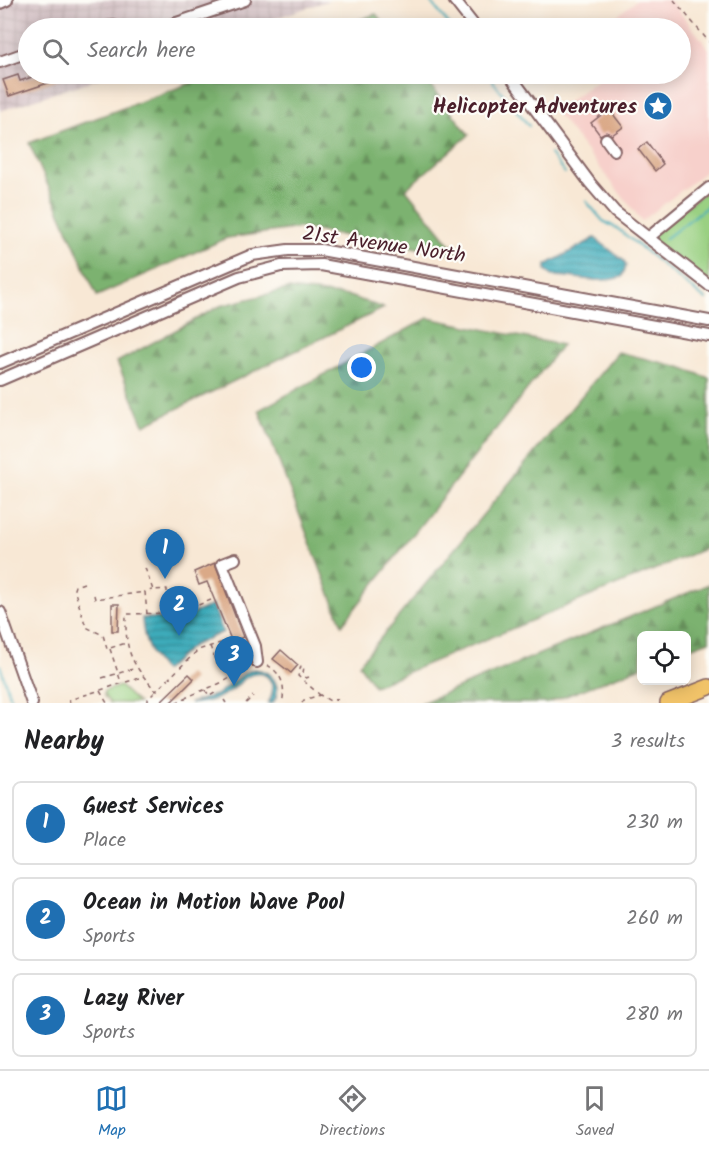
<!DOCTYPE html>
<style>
body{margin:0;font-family:Kalam,sans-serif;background:#f6f6f6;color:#202124}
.controls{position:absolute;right:18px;bottom:18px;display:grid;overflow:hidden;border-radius:9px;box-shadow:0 3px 15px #0003}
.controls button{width:54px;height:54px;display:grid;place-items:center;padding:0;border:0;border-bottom:2px solid #e0e0e0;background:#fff;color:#202124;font:30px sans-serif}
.you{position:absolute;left:362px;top:368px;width:21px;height:21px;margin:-15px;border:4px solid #fff;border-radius:50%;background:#1a73e8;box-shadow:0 0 0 9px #1a73e833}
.badge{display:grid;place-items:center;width:39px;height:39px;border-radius:50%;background:#1f6fb2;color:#fff;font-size:20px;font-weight:700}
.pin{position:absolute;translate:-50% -50px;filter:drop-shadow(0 2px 3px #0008)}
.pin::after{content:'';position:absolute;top:32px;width:21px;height:18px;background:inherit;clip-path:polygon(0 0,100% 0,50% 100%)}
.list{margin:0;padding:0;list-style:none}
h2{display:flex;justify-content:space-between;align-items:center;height:78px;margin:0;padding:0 24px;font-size:26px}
h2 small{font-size:20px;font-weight:400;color:#757577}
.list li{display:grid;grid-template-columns:39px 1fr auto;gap:18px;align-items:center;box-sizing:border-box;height:84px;margin:0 12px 12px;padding:0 12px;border:2px solid #e0e0e0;border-radius:9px}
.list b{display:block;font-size:22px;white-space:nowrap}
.list p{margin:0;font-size:20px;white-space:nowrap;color:#757577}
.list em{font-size:20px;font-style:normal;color:#757577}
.icon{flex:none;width:33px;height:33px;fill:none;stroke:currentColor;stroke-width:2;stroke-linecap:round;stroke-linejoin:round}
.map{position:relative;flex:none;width:709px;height:703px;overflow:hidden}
.search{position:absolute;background:#fff;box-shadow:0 3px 15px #0003;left:18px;right:18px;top:18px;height:66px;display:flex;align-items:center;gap:15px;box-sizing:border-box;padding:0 21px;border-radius:33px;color:#757577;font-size:22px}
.sheet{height:366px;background:#fff}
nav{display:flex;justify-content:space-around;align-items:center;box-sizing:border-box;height:84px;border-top:2px solid #e0e0e0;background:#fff;font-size:16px;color:#757577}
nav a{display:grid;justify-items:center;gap:3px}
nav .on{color:#1f6fb2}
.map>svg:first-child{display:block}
</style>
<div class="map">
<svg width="709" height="703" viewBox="0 0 709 703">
<defs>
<pattern id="industrial-grid" width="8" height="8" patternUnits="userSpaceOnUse" patternTransform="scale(1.5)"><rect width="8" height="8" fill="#d2bec2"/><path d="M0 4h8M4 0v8" fill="none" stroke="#b6a3a7"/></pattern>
<pattern id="forest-firs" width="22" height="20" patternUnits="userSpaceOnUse" patternTransform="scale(1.5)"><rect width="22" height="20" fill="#7bb270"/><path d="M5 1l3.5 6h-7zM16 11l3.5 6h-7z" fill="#67905c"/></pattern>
<pattern id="water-rules" width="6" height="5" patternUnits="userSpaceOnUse" patternTransform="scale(1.5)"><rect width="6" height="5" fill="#3cabba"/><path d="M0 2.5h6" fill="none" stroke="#348b97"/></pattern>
</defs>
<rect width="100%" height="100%" fill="#fdfcf7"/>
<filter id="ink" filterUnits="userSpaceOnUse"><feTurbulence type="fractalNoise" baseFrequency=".0167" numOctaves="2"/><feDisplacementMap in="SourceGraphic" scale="12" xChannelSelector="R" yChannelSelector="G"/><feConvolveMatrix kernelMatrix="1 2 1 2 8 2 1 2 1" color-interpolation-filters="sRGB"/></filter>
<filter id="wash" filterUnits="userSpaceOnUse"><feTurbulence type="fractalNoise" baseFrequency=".008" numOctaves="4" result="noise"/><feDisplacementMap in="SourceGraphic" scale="24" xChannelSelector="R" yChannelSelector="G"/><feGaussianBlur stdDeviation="1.35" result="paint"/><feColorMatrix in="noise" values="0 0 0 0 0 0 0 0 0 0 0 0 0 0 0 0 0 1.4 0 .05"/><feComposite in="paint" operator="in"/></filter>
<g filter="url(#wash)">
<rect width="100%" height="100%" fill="#f8e8d5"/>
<path fill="#f7d0cb" d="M 637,0 L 670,0 L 709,49 L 709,169 L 642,221 L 555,111 L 606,74 L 680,74 L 680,28 L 613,28 L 608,23 Z"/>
<path fill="url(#industrial-grid)" d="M 9,0 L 330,0 L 246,28 L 28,28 L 28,74 L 112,74 L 0,111 L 0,3 Z"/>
<g fill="#9ad082" stroke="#727856" stroke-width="1.5">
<path d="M 709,188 L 709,285 L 648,238 Z"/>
<path d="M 120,686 L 121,687 L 138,703 L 110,703 L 104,696 L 104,691 Z"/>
</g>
<g fill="url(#forest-firs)" stroke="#62684e" stroke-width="1.5">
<path d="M 376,14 L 388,28 L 336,28 Z"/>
<path d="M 215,74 L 422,74 L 469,135 L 406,189 L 459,255 L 300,228 L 227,238 L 97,296 L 29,143 Z"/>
<path d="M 288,289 L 349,296 L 384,308 L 144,425 L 117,362 L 220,306 Z"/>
<path d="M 428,318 L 562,345 L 342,625 L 259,410 Z"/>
<path d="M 618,352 L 680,367 L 709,378 L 709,547 L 374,686 L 359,664 Z"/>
<path d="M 709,584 L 709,641 L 687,649 L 686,636 L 642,636 L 641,667 L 548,703 L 421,703 Z"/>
</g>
<g fill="url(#water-rules)" stroke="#436572" stroke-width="1.5">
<path d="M 595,238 L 624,261 L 626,266 L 622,277 C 594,285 579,276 552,276 L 546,270 L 546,265 Z"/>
<path d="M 213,605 L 223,632 L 192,646 L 164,671 C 149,656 143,639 142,618 L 181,618 Z"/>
<path d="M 254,669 C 273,671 283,686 273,703 L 268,703 C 277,691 272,670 254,674 C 246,675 240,683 234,688 C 220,699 207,703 190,703 L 216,695 L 245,673 Z"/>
</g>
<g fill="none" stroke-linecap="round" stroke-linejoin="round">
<g stroke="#3cabba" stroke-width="2">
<path d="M 429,0 L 452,28"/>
<path d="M 487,74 L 529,126"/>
<path d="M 550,154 L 565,173"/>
<path d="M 586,201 L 603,221 L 618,229 L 706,300"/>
<path d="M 665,239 L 709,205"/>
<path d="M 0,665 L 12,703"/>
</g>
</g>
<g id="blocks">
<g fill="#daa987">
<path d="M 41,74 L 72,75 L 9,96 L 3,80 L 18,75 L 20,81 Z"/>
<path d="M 609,109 L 623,127 L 612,135 L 606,132 L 600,135 L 591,123 Z"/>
<path d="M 647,142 L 663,164 L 655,171 L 638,149 Z"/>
<path d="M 215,563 L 243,637 L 232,642 L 207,582 L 199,585 L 194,572 Z"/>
<rect x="169" y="594" width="16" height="14"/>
<path d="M 112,604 L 119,604 L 118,631 L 112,631 Z"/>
<path d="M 281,650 L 298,665 L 291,673 L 273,659 Z"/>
<path d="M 189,674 L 194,679 L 170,703 L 159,703 Z"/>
</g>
</g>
</g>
<g filter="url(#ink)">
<use href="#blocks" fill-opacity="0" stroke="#876566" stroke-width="1.5"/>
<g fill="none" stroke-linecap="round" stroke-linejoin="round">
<g stroke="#876566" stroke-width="14">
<g id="minor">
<path d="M 454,0 L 476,28"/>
<path d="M 0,3 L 7,0"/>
<path d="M 98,28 L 114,26 L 118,28"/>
<path d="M 162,28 L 245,0"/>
<path d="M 0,62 L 28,52"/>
<path d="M 509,74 L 590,183 L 615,212 L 709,285"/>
<path d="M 606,139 L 614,150"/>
<path d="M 648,238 L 709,188"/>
<path d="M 0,363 L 252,255 L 288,250 L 321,250 L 709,321"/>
<path d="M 0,380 L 239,277 L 281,266 L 321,265 L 709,336"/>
<path d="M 235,559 L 222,564 L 255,646 L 257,662"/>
<path d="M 0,612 L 32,703"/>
</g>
</g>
<g stroke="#876566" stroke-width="18">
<path id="highway" d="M 668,703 L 709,687"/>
</g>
<g stroke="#876566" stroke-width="1.5" stroke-dasharray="4.5 4.5" stroke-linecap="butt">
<path d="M 674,0 L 709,42"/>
<path d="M 145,568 L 153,590 L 167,589 L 167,612"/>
<path d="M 84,583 L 75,586 L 74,589 L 86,627 L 103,635 L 107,649 L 126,643"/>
<path d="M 94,595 L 95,599 L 145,592"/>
<path d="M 211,600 L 178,613 L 126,614 C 125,652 131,663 156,691 L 198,650 L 227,641"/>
<path d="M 147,614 L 145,592 L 152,590"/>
<path d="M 210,646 L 216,663 L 219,665 L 235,659 L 238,669"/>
<path d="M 110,649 L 121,682"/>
<path d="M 267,665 C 282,673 286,687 282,703"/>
<path d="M 309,677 L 306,678 L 303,673 L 304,667 L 301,666 L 298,676 L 320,695"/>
<path d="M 102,678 L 136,668"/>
<path d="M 205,690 L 210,696 L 216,692"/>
<path d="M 100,691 L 107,703"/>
<path d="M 224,700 L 226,703"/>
<path d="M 70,703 L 69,700 L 142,677"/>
<path d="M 148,703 L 148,699 L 155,692"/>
<path d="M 176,703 C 191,694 208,689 225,681 C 233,677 239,668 248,664"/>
<path d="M 246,703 L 253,696"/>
<path d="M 302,703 L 304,700 L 320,695 L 330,701 L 338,699"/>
</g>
<use href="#minor" stroke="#fff" stroke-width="10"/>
<use href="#highway" stroke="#f1c369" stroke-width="15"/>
</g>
</g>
<defs>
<g id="sight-disc" transform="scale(1.5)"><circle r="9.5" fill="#1f6fb2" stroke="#fdfcf7"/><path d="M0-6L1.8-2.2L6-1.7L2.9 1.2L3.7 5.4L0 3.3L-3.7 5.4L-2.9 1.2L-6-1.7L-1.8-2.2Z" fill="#fff"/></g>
</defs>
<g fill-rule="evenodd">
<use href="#sight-disc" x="658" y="106"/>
</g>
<g text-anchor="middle" stroke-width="4.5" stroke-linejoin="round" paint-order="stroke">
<g font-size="21" font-weight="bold" fill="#4a1f2b" stroke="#fdfcf7" text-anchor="end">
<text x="637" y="113">Helicopter Adventures</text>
</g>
<g font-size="21" fill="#4a1f2b" stroke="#fdfcf7">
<text transform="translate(384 244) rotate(8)" y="7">21st Avenue North</text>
</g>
</g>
</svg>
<div class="controls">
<button><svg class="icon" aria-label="locate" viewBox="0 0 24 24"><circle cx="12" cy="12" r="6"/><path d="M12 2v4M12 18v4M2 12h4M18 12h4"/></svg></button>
</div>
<div class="you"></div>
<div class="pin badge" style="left:165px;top:579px">1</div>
<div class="pin badge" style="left:179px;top:636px">2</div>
<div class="pin badge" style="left:234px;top:686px">3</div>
<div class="search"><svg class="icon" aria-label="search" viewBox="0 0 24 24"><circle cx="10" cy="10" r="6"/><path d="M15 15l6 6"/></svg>Search here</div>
</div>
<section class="sheet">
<h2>Nearby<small>3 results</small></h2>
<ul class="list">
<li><span class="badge">1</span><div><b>Guest Services</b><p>Place</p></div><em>230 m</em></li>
<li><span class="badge">2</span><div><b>Ocean in Motion Wave Pool</b><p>Sports</p></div><em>260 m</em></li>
<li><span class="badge">3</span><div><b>Lazy River</b><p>Sports</p></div><em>280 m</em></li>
</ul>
</section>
<nav>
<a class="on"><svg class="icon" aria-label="map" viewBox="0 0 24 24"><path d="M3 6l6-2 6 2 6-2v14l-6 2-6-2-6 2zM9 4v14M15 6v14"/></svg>Map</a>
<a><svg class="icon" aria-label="directions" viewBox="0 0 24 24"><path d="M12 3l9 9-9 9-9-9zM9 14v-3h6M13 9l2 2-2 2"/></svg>Directions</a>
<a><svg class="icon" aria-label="saved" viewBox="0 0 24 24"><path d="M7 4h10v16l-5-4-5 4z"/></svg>Saved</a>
</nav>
